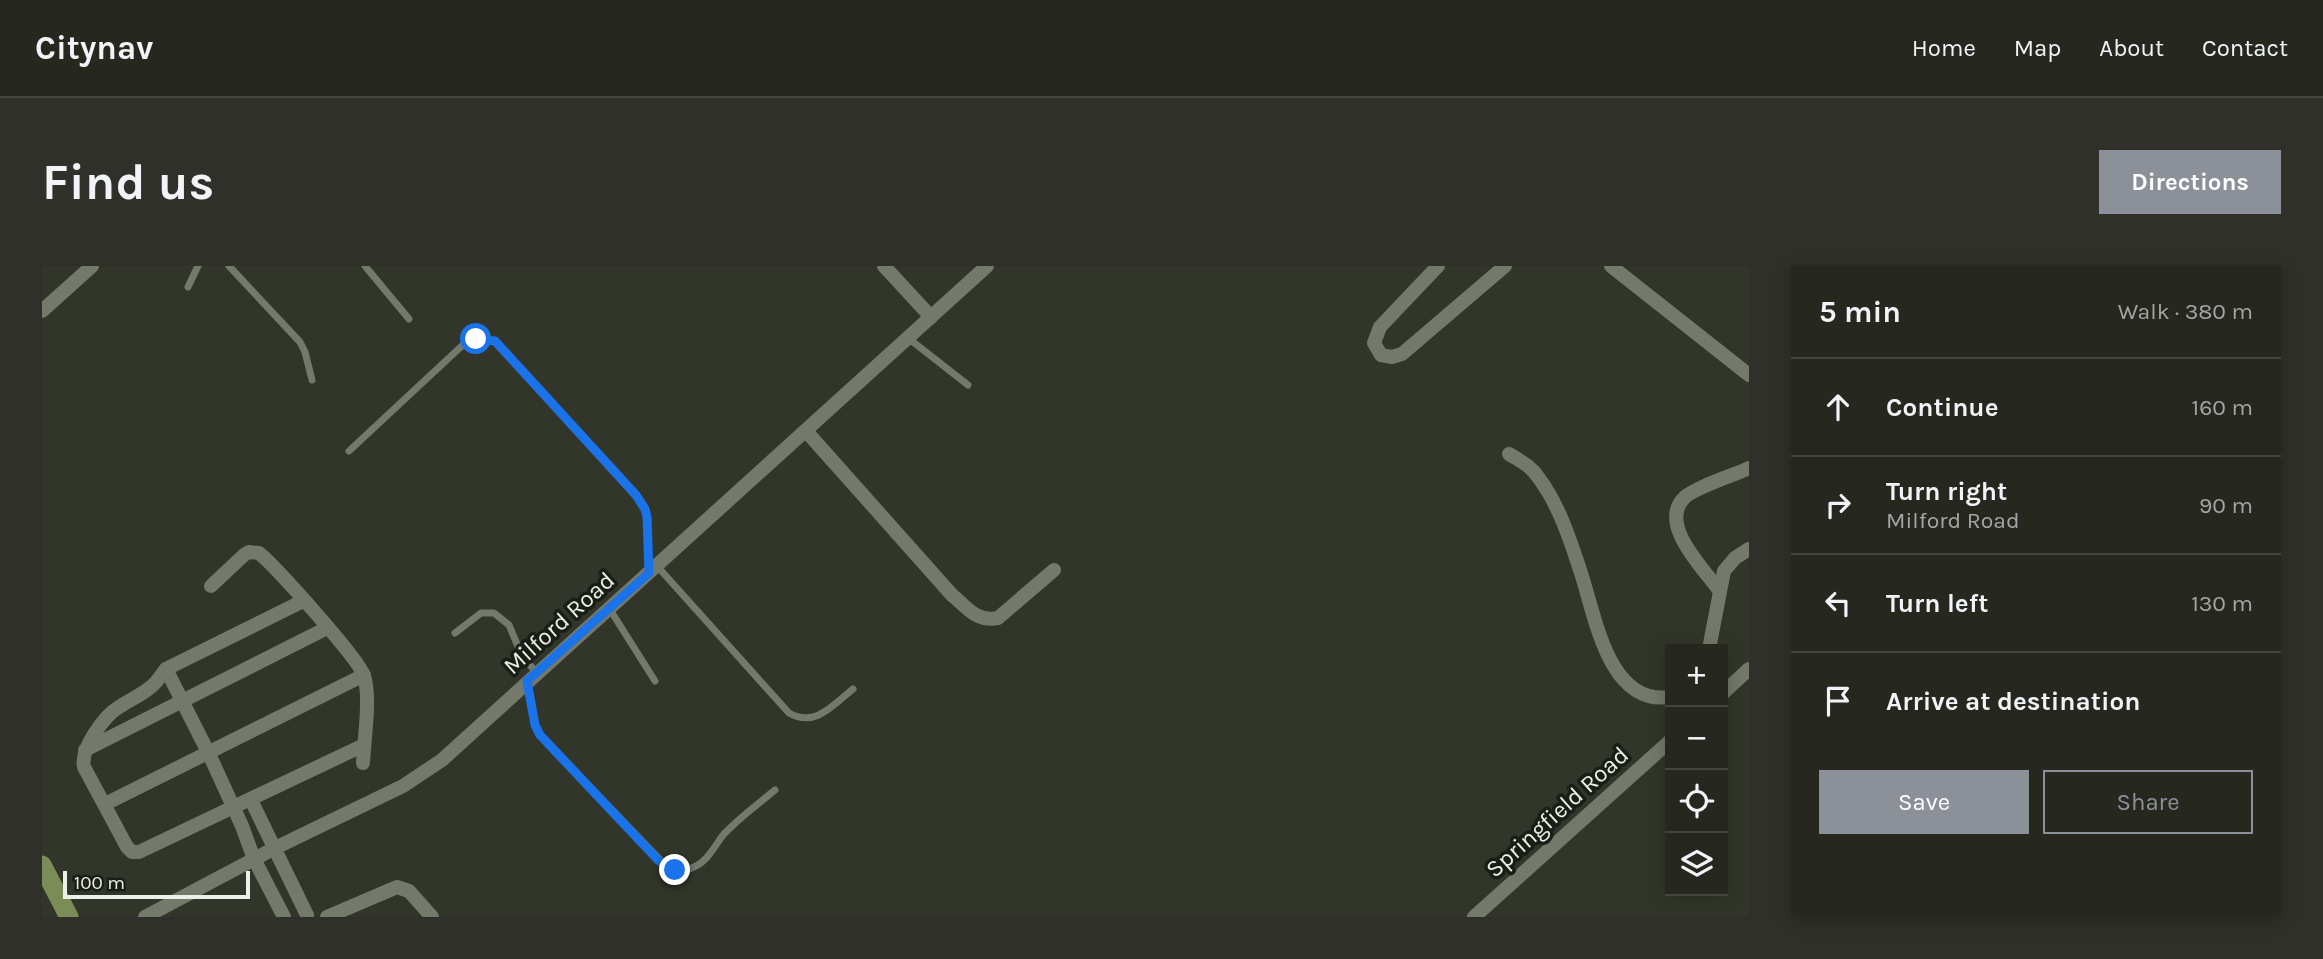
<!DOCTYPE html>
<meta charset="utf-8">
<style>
body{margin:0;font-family:Karla,sans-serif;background:#2e3029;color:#f1f3f6}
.controls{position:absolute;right:21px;bottom:21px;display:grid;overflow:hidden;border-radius:0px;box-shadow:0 4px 18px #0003}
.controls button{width:63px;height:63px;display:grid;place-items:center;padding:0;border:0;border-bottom:2px solid #42443e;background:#262820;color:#f1f3f6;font:35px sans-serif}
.scale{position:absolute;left:21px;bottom:18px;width:187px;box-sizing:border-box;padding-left:7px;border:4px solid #edf0e8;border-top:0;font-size:19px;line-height:24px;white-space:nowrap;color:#edf0e8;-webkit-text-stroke:5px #1b1d17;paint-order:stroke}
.stop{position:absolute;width:21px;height:21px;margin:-16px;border:5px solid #1a73e8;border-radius:50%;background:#fff}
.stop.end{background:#1a73e8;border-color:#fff;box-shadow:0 2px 7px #0008}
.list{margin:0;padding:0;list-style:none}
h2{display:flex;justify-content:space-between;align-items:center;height:91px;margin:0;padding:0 28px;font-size:30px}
h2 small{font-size:23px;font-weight:400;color:#a4a6a5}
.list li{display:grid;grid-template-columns:46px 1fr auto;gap:21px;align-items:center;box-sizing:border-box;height:98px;padding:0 28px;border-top:2px solid #42443e}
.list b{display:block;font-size:26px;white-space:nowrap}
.list p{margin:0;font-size:23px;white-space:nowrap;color:#a4a6a5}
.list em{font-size:23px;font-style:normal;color:#a4a6a5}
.actions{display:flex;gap:14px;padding:21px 28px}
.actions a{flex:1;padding:16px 0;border:2px solid #8c9099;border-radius:0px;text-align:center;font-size:24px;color:#8c9099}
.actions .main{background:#8c9099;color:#fff}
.icon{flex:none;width:38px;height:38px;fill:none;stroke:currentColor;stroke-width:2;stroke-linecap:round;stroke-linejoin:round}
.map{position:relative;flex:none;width:1707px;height:651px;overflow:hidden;border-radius:0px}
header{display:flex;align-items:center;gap:42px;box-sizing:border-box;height:98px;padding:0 35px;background:#262820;border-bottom:2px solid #42443e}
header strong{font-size:33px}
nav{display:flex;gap:38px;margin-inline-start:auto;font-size:24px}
.intro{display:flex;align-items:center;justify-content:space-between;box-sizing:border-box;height:168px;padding:0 42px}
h1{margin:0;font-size:49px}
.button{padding:18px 32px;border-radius:0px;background:#8c9099;color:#fff;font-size:24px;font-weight:700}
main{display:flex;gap:42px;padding:0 42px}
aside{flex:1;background:#262820;border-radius:0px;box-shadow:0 4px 18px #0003}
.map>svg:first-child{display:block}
</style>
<header>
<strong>Citynav</strong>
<nav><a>Home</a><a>Map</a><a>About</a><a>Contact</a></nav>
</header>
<div class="intro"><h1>Find us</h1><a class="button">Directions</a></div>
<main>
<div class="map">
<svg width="1707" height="651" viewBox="0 0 1707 651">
<rect width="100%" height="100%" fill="#32362a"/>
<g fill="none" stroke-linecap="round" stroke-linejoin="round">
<g stroke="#73796b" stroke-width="7">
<path d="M 187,0 L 258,76 L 263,86 L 270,114"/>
<path d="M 323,0 L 367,53"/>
<path d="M 146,21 L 156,0"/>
<path d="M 866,72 L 926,119"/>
<path d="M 307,185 L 423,77 L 434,73 L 453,75 L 599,236 L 605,251 L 607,306"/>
<path d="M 615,300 L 747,447 C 773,462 791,439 811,423"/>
<path d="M 567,342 L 613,415"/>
<path d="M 413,367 L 439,347 L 452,347 L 467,359 L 480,390 L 495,407"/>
<path d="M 485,418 L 493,459 L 498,469 L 625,601 C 634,605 643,606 652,601 C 666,595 673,579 682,568 C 697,552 716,538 733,524"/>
</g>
<g stroke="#73796b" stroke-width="14">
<path d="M 842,0 L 889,51"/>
<path d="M 1396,0 L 1338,61 L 1332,77 L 1339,89 L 1350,91 L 1360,88 L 1463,0"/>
<path d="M 1569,0 L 1707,109"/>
<path d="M 0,45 L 50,0"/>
<path d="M 764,165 L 910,329 C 926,342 934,356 956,352 L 1012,304"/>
<path d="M 1467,188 C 1478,195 1489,200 1496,211 C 1516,237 1528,273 1538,304 C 1553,347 1565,440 1628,431"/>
<path d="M 169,320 L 202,289 L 207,286 L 217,287 C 233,300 318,394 322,410 C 329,431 322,474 321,497"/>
<path d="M 1677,324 C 1661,302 1615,257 1643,231 C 1654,221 1692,209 1707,202"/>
<path d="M 261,335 L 124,403 C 119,409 116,415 110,420 C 100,429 87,434 77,441 C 62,450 38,483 42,501 L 85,581 L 90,586 L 97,586 L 322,479"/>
<path d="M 1667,383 L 1682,305 L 1693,292 L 1707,283"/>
<path d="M 124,403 L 167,488 L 200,560 L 212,593 L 242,651"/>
<path d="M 1681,427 L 1707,403"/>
<path d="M 43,484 L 285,362"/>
<path d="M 209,534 L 265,649"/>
<path d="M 63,538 L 322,409"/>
<path d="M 103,651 L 233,582 L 361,520 L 400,494 L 945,0"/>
<path d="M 285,651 L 355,621 L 367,625 L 390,651"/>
<path d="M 1432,651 L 1628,475"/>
</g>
<path stroke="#7c8c57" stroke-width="19" d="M 0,599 L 27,651"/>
</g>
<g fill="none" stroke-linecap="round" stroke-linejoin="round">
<path stroke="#1a73e8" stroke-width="9" d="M 434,73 L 453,75 L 594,229 L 603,243 L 605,251 L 607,307 L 485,415 L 493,459 L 498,469 L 616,594 L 633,604"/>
</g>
<g text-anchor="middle" stroke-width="7" stroke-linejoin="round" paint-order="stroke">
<g font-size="24" fill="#edf0e8" stroke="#1b1d17">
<text transform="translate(517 357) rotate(-42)" y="8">Milford Road</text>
<text transform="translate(1515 546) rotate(-42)" y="8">Springfield Road</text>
</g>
</g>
</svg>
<div class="controls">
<button>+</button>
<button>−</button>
<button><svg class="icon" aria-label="locate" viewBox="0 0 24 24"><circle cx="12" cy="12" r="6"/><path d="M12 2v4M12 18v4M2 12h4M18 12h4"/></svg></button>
<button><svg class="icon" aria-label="layers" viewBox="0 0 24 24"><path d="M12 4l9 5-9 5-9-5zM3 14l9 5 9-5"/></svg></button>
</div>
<div class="scale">100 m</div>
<div class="stop" style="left:434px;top:73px"></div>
<div class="stop end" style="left:633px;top:604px"></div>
</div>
<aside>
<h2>5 min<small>Walk · 380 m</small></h2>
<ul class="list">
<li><svg class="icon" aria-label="ahead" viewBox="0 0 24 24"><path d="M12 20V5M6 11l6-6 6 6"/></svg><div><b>Continue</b></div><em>160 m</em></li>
<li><svg class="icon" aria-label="right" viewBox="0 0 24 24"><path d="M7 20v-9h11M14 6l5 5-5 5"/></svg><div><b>Turn right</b><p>Milford Road</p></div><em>90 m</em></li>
<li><svg class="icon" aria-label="left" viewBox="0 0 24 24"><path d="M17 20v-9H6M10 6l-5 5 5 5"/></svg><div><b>Turn left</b></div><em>130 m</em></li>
<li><svg class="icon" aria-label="arrive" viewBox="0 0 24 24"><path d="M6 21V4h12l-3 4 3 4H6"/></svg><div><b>Arrive at destination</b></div></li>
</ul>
<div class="actions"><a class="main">Save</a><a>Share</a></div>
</aside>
</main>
